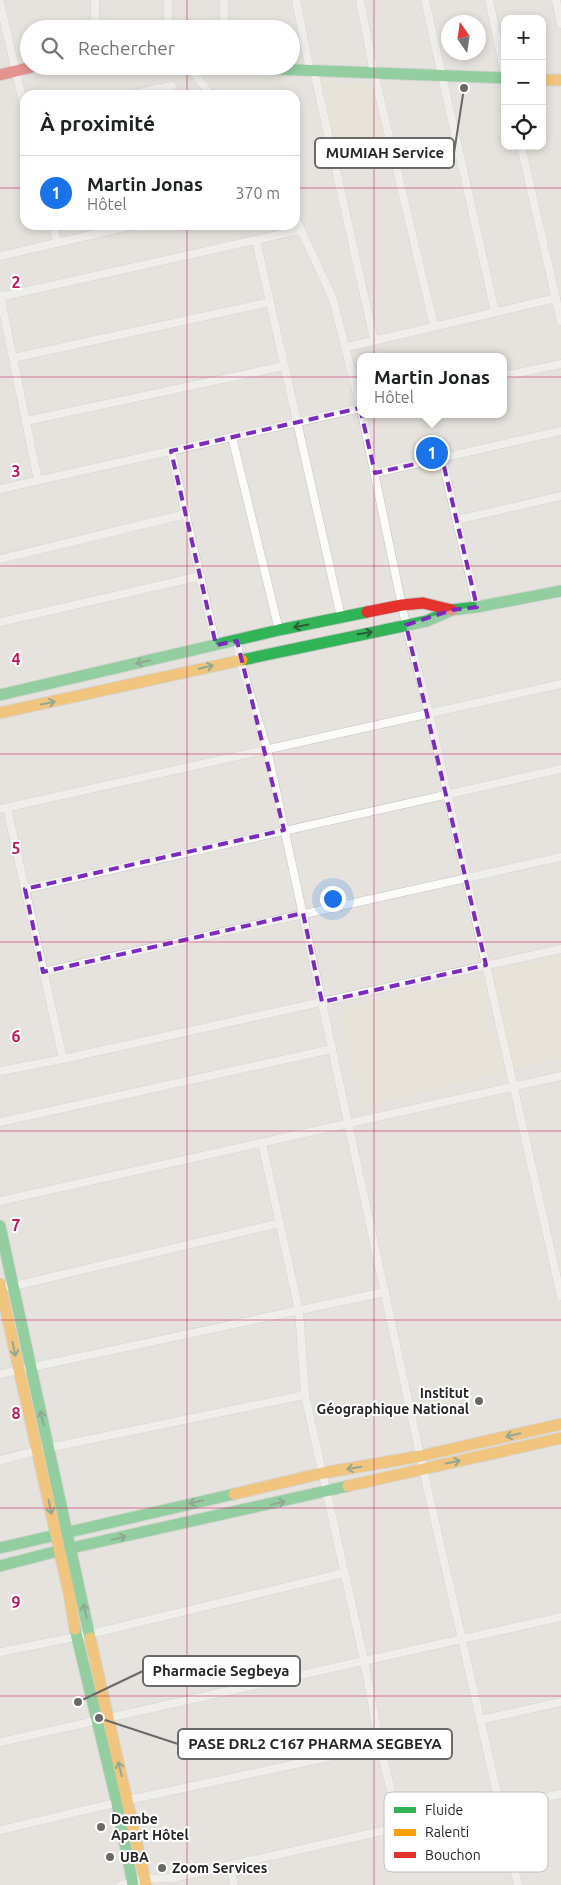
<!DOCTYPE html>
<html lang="fr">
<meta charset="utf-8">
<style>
body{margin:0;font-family:Ubuntu,sans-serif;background:#f6f6f6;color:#202124}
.controls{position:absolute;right:15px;top:15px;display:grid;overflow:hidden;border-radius:10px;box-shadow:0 2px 8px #0003}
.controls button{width:45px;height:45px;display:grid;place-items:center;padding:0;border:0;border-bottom:1px solid #e0e0e0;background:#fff;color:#202124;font:25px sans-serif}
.compass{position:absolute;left:441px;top:15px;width:45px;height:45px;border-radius:50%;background:#fff;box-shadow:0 2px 8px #0003;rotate:347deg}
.you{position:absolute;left:332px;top:898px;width:18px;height:18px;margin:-12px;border:4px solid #fff;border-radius:50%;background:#1a73e8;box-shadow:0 0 0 8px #1a73e833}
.badge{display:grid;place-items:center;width:32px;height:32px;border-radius:50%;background:#1a73e8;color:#fff;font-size:16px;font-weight:700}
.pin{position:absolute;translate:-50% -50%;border:2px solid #fff;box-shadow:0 1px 5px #0006}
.popup{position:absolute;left:357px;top:353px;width:150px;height:65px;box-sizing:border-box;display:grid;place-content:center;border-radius:10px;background:#fff;filter:drop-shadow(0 1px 4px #0005);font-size:16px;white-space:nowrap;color:#757577}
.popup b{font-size:19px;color:#202124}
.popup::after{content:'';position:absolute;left:50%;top:100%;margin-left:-10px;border:10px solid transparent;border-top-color:#fff}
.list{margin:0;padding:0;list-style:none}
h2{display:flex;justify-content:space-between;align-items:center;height:65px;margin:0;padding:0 20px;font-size:21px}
h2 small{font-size:16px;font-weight:400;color:#757577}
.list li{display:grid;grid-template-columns:32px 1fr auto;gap:15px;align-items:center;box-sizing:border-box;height:75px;padding:0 20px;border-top:1px solid #e0e0e0}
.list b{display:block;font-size:19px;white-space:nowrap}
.list p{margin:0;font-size:16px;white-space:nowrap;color:#757577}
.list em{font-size:16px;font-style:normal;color:#757577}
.icon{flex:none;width:28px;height:28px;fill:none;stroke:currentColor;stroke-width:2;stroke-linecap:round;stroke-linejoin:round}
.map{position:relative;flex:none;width:561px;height:1885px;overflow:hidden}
.search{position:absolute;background:#fff;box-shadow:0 2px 8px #0003;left:20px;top:20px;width:280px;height:55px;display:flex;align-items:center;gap:12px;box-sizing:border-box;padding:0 18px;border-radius:28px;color:#757577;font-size:19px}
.panel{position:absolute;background:#fff;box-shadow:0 2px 8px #0003;left:20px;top:90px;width:280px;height:140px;border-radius:15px}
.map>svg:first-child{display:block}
</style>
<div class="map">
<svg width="561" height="1885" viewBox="0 0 561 1885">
<rect width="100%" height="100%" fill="#e6e3de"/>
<g fill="#e8e3d3">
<path d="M 319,82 L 372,84 L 385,139 L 335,151 Z"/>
<path d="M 561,957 L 561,1059 L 513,1069 L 492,971 Z"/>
<path d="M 480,977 L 502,1074 L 362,1106 L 340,1009 Z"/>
</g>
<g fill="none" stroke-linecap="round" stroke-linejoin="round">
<g stroke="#c3c2c3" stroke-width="9">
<g id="street">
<path d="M 95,0 L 95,29"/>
<path d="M 296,0 L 310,71"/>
<path d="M 360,0 L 374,73 L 434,326"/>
<path d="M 425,0 L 495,312"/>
<path d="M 489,0 L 505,75"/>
<path d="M 556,0 L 561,24"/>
<path d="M 0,3 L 25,111"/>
<path d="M 168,29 L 168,0"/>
<path d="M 224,29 L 224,0"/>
<path d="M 188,66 L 211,95"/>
<path d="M 314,71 L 374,340"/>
<path d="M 128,95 L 172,86"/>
<path d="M 521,146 L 561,321"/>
<path d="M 295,217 L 333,299 L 361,410"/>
<path d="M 53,225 L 57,243"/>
<path d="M 256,240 L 341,617"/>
<path d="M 0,256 L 134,225"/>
<path d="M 0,295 L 38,480"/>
<path d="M 0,297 L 300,230"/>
<path d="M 347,347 L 556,298"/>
<path d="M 13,358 L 270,302"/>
<path d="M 503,376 L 561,364"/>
<path d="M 362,414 L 406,625 L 429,713 L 561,1296"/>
<path d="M 26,421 L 284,366"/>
<path d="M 232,437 L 279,630"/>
<path d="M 171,451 L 216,645"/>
<path d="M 442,458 L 477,607"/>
<path d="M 375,473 L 561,431"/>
<path d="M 0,489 L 361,408"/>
<path d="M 457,520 L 561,496"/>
<path d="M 0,559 L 186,514"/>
<path d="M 0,622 L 201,576"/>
<path d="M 237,641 L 240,660 L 267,749 L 423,1469 L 518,1885"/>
<path d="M 7,808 L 63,1059"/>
<path d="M 0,809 L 561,684"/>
<path d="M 25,889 L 561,769"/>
<path d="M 43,972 L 561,857"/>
<path d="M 0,1071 L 63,1059 L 561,949"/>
<path d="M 0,1122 L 332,1049"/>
<path d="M 262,1143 L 299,1311 L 305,1395 L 364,1660 L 380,1746 L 400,1827"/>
<path d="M 0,1201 L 561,1076"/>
<path d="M 0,1287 L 14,1286 L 280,1223"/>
<path d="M 0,1374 L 385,1292"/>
<path d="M 0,1460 L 48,1448 L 305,1395"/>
<path d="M 0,1652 L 90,1634 L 344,1573"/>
<path d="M 480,1720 L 561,1702"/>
<path d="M 0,1742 L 561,1617"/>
<path d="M 0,1830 L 128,1800 L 380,1746"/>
<path d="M 230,1865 L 234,1885"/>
<path d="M 121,1885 L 146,1879 L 173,1878 L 400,1827 L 561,1794"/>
</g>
</g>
<g stroke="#c3c2c3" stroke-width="13">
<g id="fast">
<path d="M 197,66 L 505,78"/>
<path d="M 242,660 L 427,621 L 452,610 L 477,607 L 561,591"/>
<path d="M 0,695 L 279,630 L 367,612"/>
<path d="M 0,1226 L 90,1638"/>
<path d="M 0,1548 L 234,1494"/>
<path d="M 0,1566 L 58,1551 L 348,1486"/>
<path d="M 75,1629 L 117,1803 L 133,1885"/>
</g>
</g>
<g stroke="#c3c2c3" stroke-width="13">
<g id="slow">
<path d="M 542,80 L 561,80"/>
<path d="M 0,713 L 242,660"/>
<path d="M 0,1284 L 69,1593 L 75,1629"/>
<path d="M 348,1486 L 561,1438"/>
<path d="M 234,1494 L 323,1473 L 421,1456 L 561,1424"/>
<path d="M 90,1638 C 108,1720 128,1802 146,1885"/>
</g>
</g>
<g stroke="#c3c2c3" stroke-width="13">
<g id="jam">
<path d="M 0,75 L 36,66"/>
<path d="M 367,612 L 402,605 L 423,603 L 452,610"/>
</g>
</g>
<use href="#street" stroke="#fbfbfa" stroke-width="8"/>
<use href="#fast" stroke="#30b455" stroke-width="11"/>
<use href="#slow" stroke="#ff9f0a" stroke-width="11"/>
<use href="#jam" stroke="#e5322d" stroke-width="11"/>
</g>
<defs><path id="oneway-shaft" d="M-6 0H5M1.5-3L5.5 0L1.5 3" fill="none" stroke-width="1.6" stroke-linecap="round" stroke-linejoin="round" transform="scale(1.25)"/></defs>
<g stroke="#2b5f39">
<use href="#oneway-shaft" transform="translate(301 626) rotate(168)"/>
<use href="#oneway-shaft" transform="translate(365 633) rotate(-10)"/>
<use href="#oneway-shaft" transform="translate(143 662) rotate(167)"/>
<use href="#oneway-shaft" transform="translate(206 667) rotate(-13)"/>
<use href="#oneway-shaft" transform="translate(48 703) rotate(-12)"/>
<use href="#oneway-shaft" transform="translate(14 1349) rotate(78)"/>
<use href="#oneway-shaft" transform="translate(42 1418) rotate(-103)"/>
<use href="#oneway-shaft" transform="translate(513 1435) rotate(167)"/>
<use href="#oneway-shaft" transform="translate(453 1462) rotate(-12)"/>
<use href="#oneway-shaft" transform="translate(354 1468) rotate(170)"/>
<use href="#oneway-shaft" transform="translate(196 1502) rotate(167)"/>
<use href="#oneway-shaft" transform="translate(278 1503) rotate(-13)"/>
<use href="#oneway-shaft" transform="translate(50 1507) rotate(78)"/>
<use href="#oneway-shaft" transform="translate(119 1538) rotate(-13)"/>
<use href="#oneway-shaft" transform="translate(85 1611) rotate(-102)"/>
<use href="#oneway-shaft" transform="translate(120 1769) rotate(-104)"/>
</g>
<path d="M0 0H561V1885H0ZM 360,408 L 375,473 L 442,458 L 477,607 L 452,610 L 406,625 L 486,965 L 322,1002 L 303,913 L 43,972 L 25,889 L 284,830 L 237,641 L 216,645 L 171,451 Z" fill="#e6e3de" fill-opacity=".55" fill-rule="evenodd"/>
<path fill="none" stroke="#7b2cbf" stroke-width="4" stroke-dasharray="10 6" stroke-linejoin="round" d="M 360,408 L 375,473 L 442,458 L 477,607 L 452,610 L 406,625 L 486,965 L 322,1002 L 303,913 L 43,972 L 25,889 L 284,830 L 237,641 L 216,645 L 171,451 Z"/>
<path fill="none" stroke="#c2185b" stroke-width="1" stroke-opacity="0.55" d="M 187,0 L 187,29M 374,0 L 374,1885M 187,66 L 187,95M 0,188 L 25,188M 295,188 L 561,188M 187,225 L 187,1885M 0,377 L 561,377M 0,566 L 561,566M 0,754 L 561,754M 0,942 L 561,942M 0,1131 L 561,1131M 0,1320 L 561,1320M 0,1508 L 561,1508M 0,1696 L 561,1696"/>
<g fill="#6a6967" stroke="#fff" stroke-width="2">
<circle cx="479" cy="1401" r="5"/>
<circle cx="101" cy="1827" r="5"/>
<circle cx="110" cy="1857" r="5"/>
<circle cx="162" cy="1868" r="5"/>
</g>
<g text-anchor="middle" stroke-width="4" stroke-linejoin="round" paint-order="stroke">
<g font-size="14" font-weight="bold" fill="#272727" stroke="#fff" text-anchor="start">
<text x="469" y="1398" text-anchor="end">Institut<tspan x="469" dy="16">Géographique National</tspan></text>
<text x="111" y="1824">Dembe<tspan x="111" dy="16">Apart Hôtel</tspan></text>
<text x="120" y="1862">UBA</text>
<text x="172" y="1873">Zoom Services</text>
</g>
</g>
<rect x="384" y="1792" width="164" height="80" rx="8" fill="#fff" stroke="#bebebe" stroke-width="1"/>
<rect x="394" y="1807" width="22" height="6" fill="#30b455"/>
<rect x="394" y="1829" width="22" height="7" fill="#ff9f0a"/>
<rect x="394" y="1852" width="22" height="6" fill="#e5322d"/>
<g font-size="14" fill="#272727">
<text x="425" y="1815">Fluide</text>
<text x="425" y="1837">Ralenti</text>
<text x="425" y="1860">Bouchon</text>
</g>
<g font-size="16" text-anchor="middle" font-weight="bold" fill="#c2185b" stroke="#fff" stroke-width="4" stroke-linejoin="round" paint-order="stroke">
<text x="16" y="288">2</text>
<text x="16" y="477">3</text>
<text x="16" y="665">4</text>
<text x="16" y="854">5</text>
<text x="16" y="1042">6</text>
<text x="16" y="1231">7</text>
<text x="16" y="1419">8</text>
<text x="16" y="1608">9</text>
</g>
<path fill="none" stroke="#6a6967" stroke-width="2" d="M464 88L454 153M78 1702L143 1671M99 1718L178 1744"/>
<g fill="#6a6967" stroke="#fff" stroke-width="2">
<circle cx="464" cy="88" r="5"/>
<circle cx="78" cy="1702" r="5"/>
<circle cx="99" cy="1718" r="5"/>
</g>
<g fill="#fff" stroke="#6a6967" stroke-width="2">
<rect x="315" y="138" width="139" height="30" rx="5"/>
<rect x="143" y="1656" width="157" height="30" rx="5"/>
<rect x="178" y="1729" width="274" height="30" rx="5"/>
</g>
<g font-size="15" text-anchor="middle" font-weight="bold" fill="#272727">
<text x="385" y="158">MUMIAH Service</text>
<text x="221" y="1676">Pharmacie Segbeya</text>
<text x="315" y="1749">PASE DRL2 C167 PHARMA SEGBEYA</text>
</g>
</svg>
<div class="controls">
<button>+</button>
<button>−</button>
<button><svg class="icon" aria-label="locate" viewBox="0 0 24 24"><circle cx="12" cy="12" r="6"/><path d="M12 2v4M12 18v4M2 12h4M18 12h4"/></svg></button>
</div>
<svg class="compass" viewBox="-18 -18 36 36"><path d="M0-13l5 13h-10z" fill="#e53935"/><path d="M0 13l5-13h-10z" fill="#757577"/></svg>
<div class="you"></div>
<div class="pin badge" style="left:432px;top:453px">1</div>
<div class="popup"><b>Martin Jonas</b>Hôtel</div>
<div class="search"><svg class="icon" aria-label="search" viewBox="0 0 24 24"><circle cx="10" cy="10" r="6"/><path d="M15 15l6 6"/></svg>Rechercher</div>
<section class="panel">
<h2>À proximité<small></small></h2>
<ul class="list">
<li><span class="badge">1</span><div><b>Martin Jonas</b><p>Hôtel</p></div><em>370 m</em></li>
</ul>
</section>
</div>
